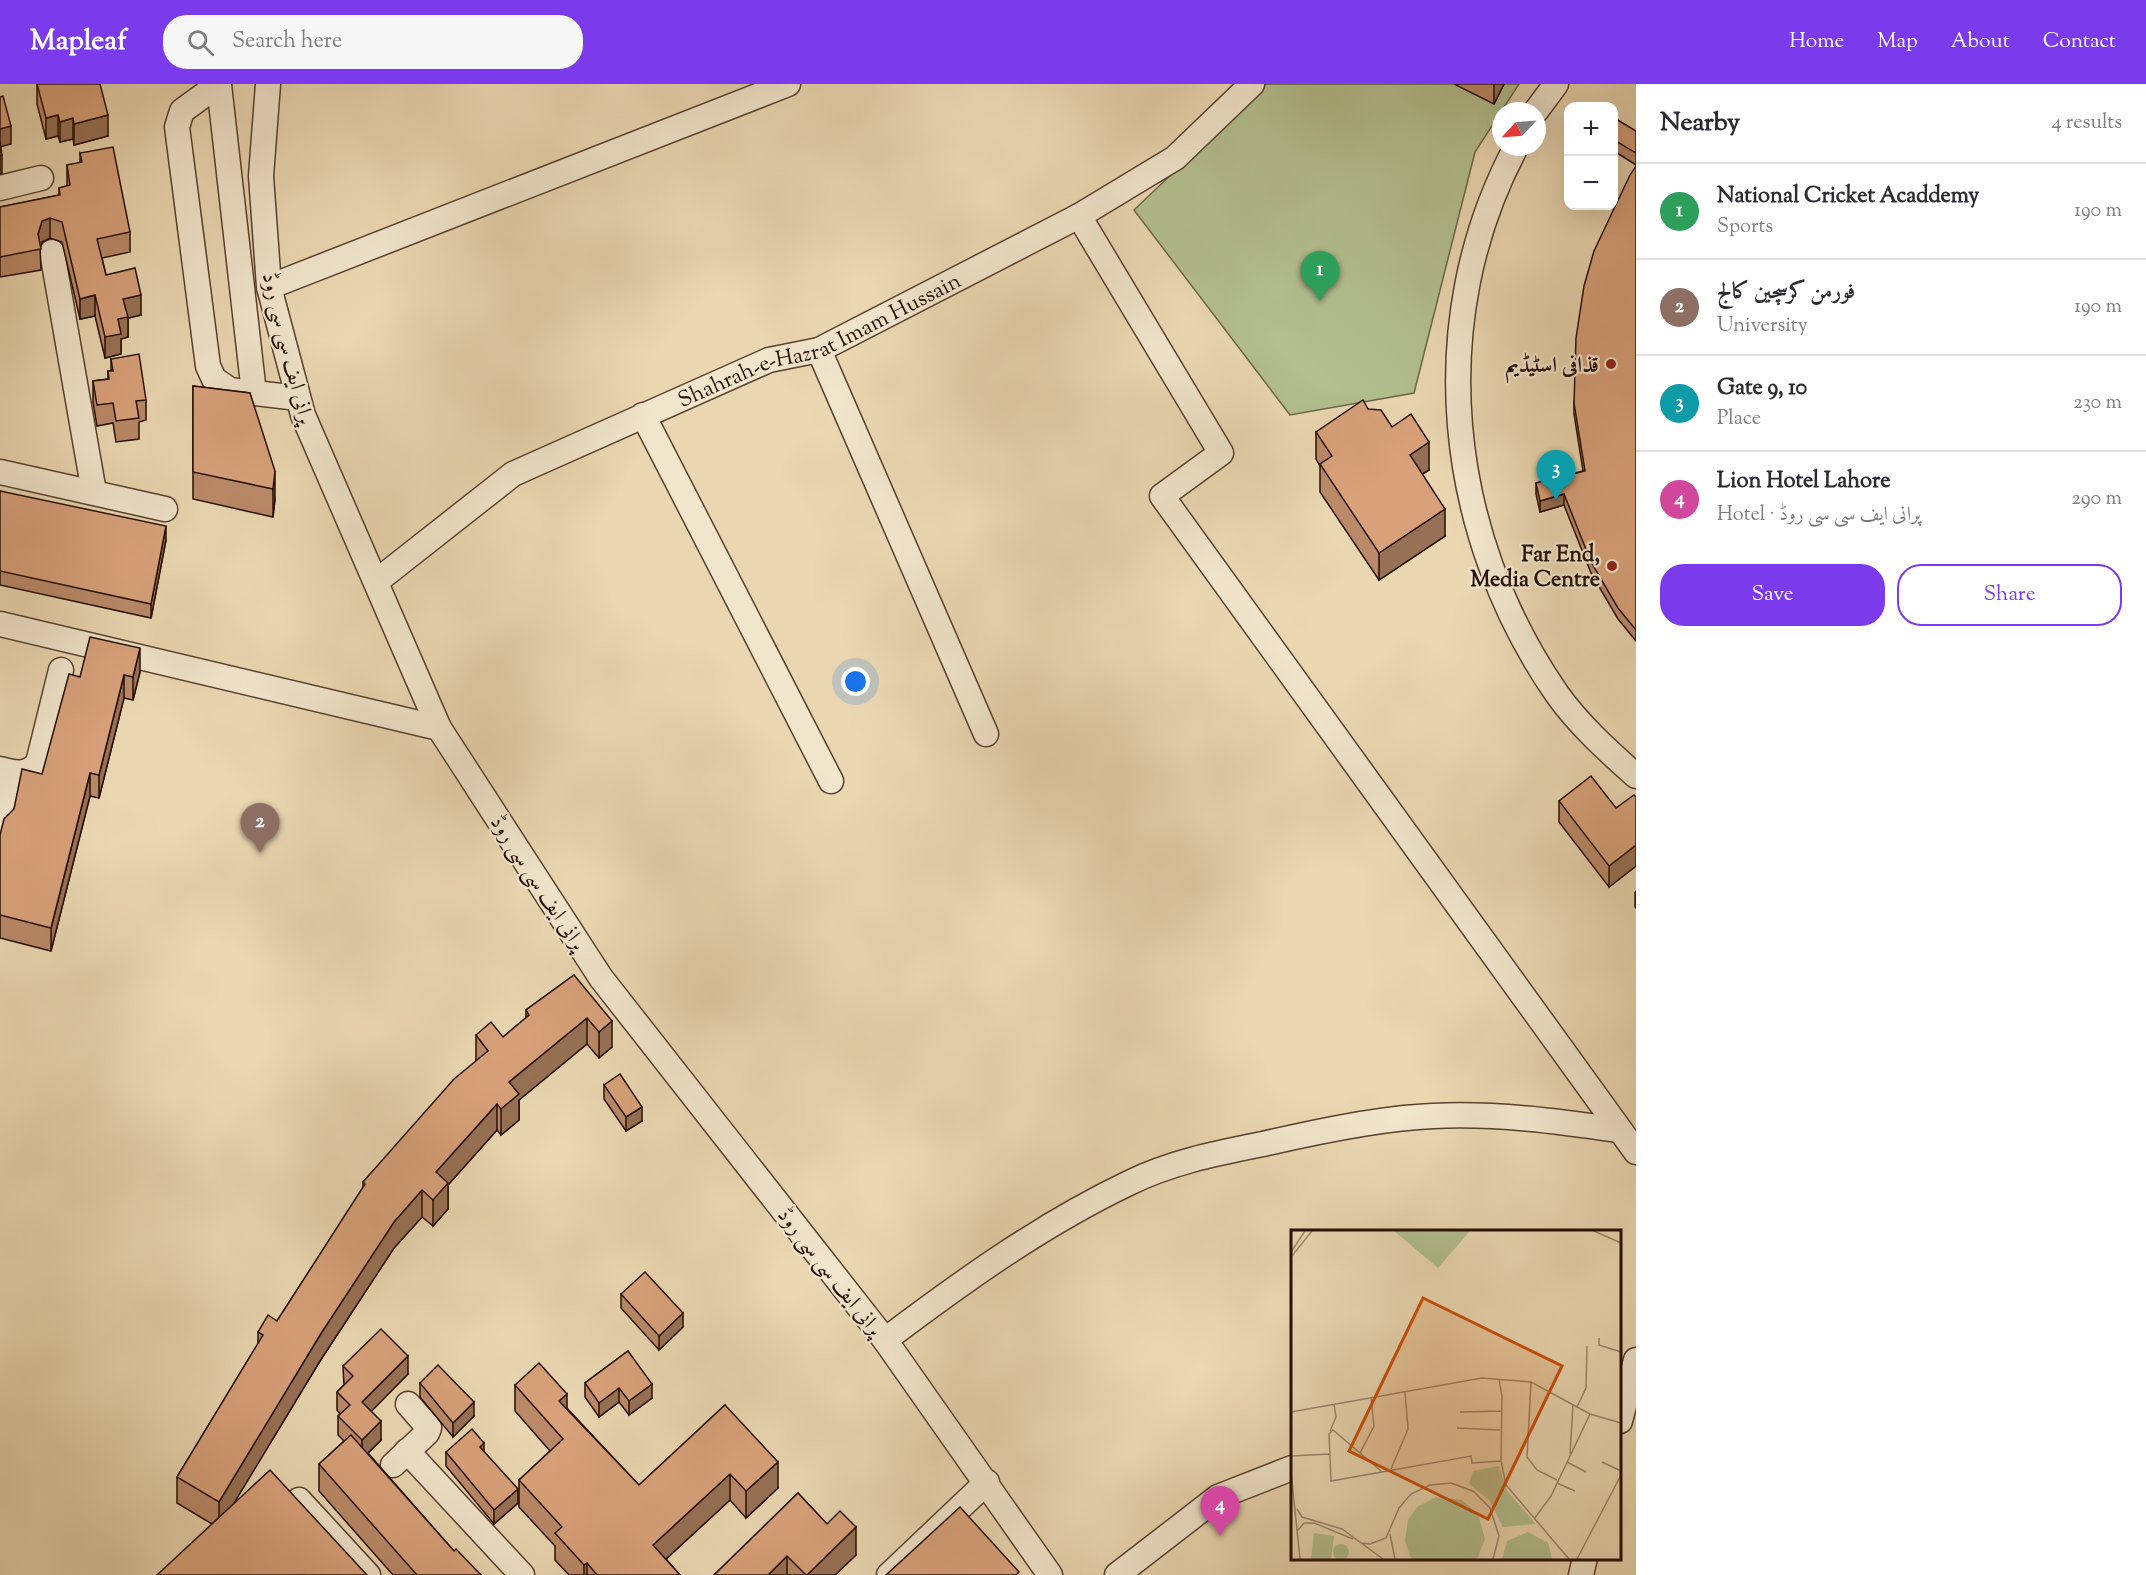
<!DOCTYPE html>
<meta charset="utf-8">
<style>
body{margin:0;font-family:"Sorts Mill Goudy",Amiri,serif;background:#f7f7f7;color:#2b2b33}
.controls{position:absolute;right:18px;top:18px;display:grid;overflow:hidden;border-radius:12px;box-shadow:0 6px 24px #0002}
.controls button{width:54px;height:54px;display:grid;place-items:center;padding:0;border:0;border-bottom:2px solid #e1e1e2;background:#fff;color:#2b2b33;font:30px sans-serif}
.compass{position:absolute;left:1492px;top:18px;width:54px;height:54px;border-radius:50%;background:#fff;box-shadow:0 6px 24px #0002;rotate:244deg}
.you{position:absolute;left:856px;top:598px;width:21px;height:21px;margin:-15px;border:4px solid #fff;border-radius:50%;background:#1a73e8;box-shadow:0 0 0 9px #1a73e833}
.badge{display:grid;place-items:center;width:39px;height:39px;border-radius:50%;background:#7c3aed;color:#fff;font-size:20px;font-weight:700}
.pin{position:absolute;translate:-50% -50px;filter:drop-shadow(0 2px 3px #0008)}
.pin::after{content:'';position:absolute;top:32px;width:21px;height:18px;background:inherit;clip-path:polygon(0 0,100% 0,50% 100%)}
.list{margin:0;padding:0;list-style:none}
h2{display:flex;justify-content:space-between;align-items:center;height:78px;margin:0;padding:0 24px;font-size:26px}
h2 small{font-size:20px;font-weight:400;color:#7c7c81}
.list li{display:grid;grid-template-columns:39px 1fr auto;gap:18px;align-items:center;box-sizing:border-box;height:96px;padding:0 24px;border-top:2px solid #e1e1e2}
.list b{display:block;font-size:22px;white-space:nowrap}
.list p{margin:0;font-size:20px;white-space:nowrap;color:#7c7c81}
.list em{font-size:20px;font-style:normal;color:#7c7c81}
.actions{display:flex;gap:12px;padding:18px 24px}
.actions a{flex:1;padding:14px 0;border:2px solid #7c3aed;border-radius:24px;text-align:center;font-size:21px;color:#7c3aed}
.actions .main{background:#7c3aed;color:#fff}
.icon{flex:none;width:33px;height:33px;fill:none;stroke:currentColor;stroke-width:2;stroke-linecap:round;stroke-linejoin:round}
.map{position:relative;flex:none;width:1636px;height:1491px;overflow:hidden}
header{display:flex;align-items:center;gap:36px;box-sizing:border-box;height:84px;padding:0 30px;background:#7c3aed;color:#fff}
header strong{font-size:28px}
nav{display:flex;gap:33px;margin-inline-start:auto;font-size:21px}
.search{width:420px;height:54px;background:#f7f7f7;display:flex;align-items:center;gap:15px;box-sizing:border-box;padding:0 21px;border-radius:24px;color:#7c7c81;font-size:22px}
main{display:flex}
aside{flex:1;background:#fff}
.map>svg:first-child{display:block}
</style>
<header>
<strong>Mapleaf</strong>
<div class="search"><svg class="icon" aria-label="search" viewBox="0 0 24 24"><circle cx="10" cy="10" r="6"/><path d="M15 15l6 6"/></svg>Search here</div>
<nav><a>Home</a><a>Map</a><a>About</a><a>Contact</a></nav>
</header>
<main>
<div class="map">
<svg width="1636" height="1491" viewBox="0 0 1636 1491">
<rect width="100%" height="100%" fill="#ead7b1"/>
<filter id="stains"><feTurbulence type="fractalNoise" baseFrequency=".00333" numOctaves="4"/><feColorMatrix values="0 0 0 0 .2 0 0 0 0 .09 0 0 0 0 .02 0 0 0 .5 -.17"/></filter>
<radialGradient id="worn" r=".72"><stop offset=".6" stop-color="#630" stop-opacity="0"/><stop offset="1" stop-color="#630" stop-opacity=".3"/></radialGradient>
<path fill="#b3bf8f" stroke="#6c674a" stroke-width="1.5" d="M 1266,0 L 1519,0 L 1475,68 L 1414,309 L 1290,331 L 1134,126 Z"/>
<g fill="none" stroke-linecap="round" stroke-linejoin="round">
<g stroke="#57412f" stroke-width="27">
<g id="minor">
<path d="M 219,0 L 182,27 L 177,43 L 208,282 L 214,295 L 230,306 L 298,314"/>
<path d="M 268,0 L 261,92 L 269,203 L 303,331 L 439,644 L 601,894 L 885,1256 L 1050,1491"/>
<path d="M 219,1 L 254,309"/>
<path d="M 1536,27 L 1556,0"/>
<path d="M 1516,63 C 1423,237 1446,450 1557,610 C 1579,641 1608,667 1636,692"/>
<path d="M 0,104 L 41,94"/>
<path d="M 1079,132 L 1221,369 L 1162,412 L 1636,1068"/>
<path d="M 52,168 L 94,408"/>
<path d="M 269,203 L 788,0"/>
<path d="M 819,266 L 986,650"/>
<path d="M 643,331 L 831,697"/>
<path d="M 0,388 L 165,425"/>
<path id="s1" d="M 377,497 L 513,390 L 769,276 L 819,266 L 1079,132 L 1175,74 L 1252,0"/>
<path d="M 0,540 L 439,644"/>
<path d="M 0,685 C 15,689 27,692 38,679 L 61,586"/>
<path d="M 0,745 L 12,689"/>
<path d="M 885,1256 C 962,1198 1041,1141 1129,1099 C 1171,1078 1218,1069 1263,1060 C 1315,1048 1380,1034 1433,1032 C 1496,1029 1557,1037 1618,1046"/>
<path d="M 1620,1337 L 1636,1276"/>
<path d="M 407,1367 L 522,1491"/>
<path d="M 393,1381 L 427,1349 L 429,1344 L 408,1320"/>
<path d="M 299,1416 L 368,1491"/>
<path d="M 889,1491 L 987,1398"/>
<path d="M 1117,1491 L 1218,1413 L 1292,1384"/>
<path d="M 1581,1491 L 1585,1474"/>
</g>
</g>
<use href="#minor" stroke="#f1e5cc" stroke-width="24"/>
</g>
<g fill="#ba8a69" stroke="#260f04" stroke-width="1.5">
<path d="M 37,0 L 108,52 L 74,61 L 73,55 L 60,58 L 58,52 L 46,55 L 37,20 Z"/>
<path d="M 1454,0 L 1504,0 L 1494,20 Z"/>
<path d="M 1614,34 L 1636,47 L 1636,81 L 1614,67 Z"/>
<path d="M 80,69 L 130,148 L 130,168 L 102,174 L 106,191 L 141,231 L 128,234 L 128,253 L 121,255 L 121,270 L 105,274 L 95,232 L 80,235 L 62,158 L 50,154 L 42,158 L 40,163 L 41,186 L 0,193 L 0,123 L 59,111 L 59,104 L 67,102 L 67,81 L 80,79 Z"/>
<path d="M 1636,82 L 1636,557 L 1618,535 L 1591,489 L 1564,421 L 1540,428 L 1536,410 L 1536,399 L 1583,387 L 1574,330 L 1574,319 Z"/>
<path d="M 111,275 L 146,316 L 146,336 L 139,338 L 139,355 L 116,358 L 113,339 L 97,342 L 93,318 L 93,297 L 108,295 L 108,287 L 111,287 Z"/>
<path d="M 193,302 L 250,309 L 275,415 L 273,433 L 193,415 Z"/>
<path d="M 1368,325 L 1392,343 L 1429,386 L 1422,390 L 1445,452 L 1379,496 L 1320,408 L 1320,382 L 1316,375 L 1316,348 Z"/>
<path d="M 0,407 L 166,456 L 151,534 L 0,501 Z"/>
<path d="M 140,588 L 133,616 L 124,614 L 99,714 L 90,712 L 51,867 L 0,854 L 0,751 L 14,725 L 42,690 L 80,593 Z"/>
<path d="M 1636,713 L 1636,782 L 1609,803 L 1559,738 L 1559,717 L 1616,724 Z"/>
<path d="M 1636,807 L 1636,824 L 1635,823 L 1635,809 Z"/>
<path d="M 574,891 L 612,963 L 599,974 L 587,960 L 519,1016 L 519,1036 L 501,1051 L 497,1046 L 448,1101 L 448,1125 L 433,1142 L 422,1133 L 394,1164 L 320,1277 L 233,1420 L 212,1440 L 177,1419 L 177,1393 L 258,1260 L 258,1248 L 277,1237 L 363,1104 L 363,1098 L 476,978 L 476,951 L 503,953 L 526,934 L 526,926 Z"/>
<path d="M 604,1001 L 642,1037 L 626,1047 L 604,1015 Z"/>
<path d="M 621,1210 L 683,1243 L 659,1266 L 621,1224 Z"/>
<path d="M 628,1267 L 652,1314 L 629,1331 L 619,1318 L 599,1333 L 585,1313 L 585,1299 Z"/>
<path d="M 343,1282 L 408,1290 L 371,1327 L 381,1356 L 368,1369 L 454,1467 L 481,1491 L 393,1491 L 319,1407 L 319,1380 L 344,1357 L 338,1351 L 338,1332 L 340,1330 L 337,1326 L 337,1308 L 344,1301 Z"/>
<path d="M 420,1299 L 474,1332 L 453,1353 L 420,1313 Z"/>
<path d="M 515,1301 L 567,1324 L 639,1401 L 725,1321 L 778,1404 L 746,1434 L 730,1416 L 666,1475 L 680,1491 L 569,1491 L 555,1476 L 555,1462 L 519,1423 L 519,1396 L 550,1367 L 515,1327 Z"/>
<path d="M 446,1368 L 484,1368 L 518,1419 L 494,1440 L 446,1382 Z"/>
<path d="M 798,1409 L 856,1471 L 835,1491 L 714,1491 Z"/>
</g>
<g fill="#977155" stroke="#260f04" stroke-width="1.5">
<path d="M 1494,0 L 1504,0 L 1494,20 Z"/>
<path d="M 58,31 L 58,52 L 46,55 L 46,34 Z"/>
<path d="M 108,31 L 108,52 L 74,61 L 74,40 Z"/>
<path d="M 73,34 L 73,55 L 60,58 L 60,38 Z"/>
<path d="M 11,42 L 11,60 L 0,63 L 0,45 Z"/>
<path d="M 2,71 L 2,89 L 0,90 L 0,72 Z"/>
<path d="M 50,134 L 50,154 L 42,158 L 40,165 L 38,150 L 42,137 Z"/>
<path d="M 95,211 L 95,232 L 80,235 L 80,215 Z"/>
<path d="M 141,211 L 141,231 L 128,234 L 128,253 L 121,255 L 121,270 L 105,274 L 105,253 L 123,215 Z"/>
<path d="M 1429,358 L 1429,386 L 1410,398 L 1410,371 Z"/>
<path d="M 275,387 L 275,415 L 273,433 L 273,405 Z"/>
<path d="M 1564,410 L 1564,421 L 1540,428 L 1540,417 Z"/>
<path d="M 1445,425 L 1445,452 L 1379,496 L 1379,469 Z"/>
<path d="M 166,442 L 166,456 L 151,534 L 151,520 Z"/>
<path d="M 140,564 L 140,588 L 133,616 L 133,593 Z"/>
<path d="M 124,591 L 124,614 L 99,714 L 99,691 Z"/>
<path d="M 90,689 L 90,712 L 51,867 L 51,844 Z"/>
<path d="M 1636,761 L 1636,782 L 1609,803 L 1609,782 Z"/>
<path d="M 587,934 L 587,960 L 519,1016 L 519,1036 L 501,1051 L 501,1025 L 509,998 Z"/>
<path d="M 612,937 L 612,963 L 599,974 L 599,948 Z"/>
<path d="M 497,1020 L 497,1046 L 448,1101 L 448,1125 L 433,1142 L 433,1116 L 436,1088 Z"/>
<path d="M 642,1023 L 642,1037 L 626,1047 L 626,1033 Z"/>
<path d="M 422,1106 L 422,1133 L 394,1164 L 320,1277 L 219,1444 L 219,1418 L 320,1251 L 394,1138 Z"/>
<path d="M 683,1229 L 683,1243 L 659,1266 L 659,1252 Z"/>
<path d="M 408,1272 L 408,1290 L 362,1337 L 362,1318 Z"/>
<path d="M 652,1300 L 652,1314 L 629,1331 L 629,1317 Z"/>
<path d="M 619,1304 L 619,1318 L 599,1333 L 599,1319 Z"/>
<path d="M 567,1310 L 567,1337 L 559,1317 Z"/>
<path d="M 474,1318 L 474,1332 L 453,1353 L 453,1339 Z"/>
<path d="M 381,1337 L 381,1356 L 362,1375 L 362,1356 Z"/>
<path d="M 484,1359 L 484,1373 L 480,1363 Z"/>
<path d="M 778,1378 L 778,1404 L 746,1434 L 746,1407 Z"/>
<path d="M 730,1390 L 730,1416 L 653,1487 L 653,1461 Z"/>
<path d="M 518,1405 L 518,1419 L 494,1440 L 494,1426 Z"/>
<path d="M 856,1443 L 856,1471 L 835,1491 L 807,1491 Z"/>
<path d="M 787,1472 L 787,1491 L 768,1491 Z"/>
<path d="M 587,1479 L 587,1491 L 584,1491 L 584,1481 Z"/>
</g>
<g fill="#d8a17a" stroke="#260f04" stroke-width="1.5">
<path d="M 37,0 L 100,0 L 108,31 L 74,40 L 73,34 L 60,38 L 58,31 L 46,34 Z"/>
<path d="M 3,12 L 11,42 L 0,45 L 0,13 Z"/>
<path d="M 1614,34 L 1636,47 L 1636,69 L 1614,56 Z"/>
<path d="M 0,57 L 2,71 L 0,72 Z"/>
<path d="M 113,63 L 130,148 L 97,155 L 106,191 L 135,184 L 141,211 L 123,215 L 128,233 L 118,235 L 121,250 L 105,253 L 95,211 L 80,215 L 62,138 L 50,134 L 42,137 L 38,150 L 41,165 L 0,173 L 0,123 L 60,111 L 59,104 L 70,101 L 67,81 L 82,78 L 80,69 Z"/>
<path d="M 1636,82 L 1636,546 L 1618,524 L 1591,478 L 1564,410 L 1540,417 L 1536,399 L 1585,387 L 1574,319 L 1576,254 L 1584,202 L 1594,167 L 1630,91 Z"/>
<path d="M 139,270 L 146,316 L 136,317 L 139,334 L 116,337 L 113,319 L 97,321 L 93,297 L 109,295 L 108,287 L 113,287 L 111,275 Z"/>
<path d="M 193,302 L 250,309 L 275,387 L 273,405 L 193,388 Z"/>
<path d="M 1363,316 L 1368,325 L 1381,326 L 1392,343 L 1411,330 L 1429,358 L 1410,371 L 1445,425 L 1379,469 L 1320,380 L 1332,372 L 1316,348 Z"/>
<path d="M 0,407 L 166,442 L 151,520 L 0,487 Z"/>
<path d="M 90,553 L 140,564 L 133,593 L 124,591 L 99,691 L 90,689 L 51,844 L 0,831 L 0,751 L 4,735 L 14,725 L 22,685 L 42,690 L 69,590 L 80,593 Z"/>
<path d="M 1591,692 L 1616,724 L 1634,711 L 1636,713 L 1636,761 L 1609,782 L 1559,717 Z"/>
<path d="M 574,891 L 612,937 L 599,948 L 587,934 L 509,998 L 519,1010 L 501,1025 L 497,1020 L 436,1088 L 448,1099 L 433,1116 L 422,1106 L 394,1138 L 320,1251 L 219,1418 L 177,1393 L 263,1251 L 258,1248 L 268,1231 L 277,1237 L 365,1100 L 363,1098 L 454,995 L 488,967 L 476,951 L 491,938 L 503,953 L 529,931 L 526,926 Z"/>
<path d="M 620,990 L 642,1023 L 626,1033 L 604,1001 Z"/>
<path d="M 645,1188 L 683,1229 L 659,1252 L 621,1210 Z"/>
<path d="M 381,1245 L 408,1272 L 362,1318 L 381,1337 L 362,1356 L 338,1332 L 350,1321 L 337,1308 L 353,1292 L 343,1282 Z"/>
<path d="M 628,1267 L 652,1300 L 629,1317 L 619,1304 L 599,1319 L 585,1299 Z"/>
<path d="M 539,1279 L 567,1310 L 559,1317 L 639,1401 L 725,1321 L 778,1378 L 746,1407 L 730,1390 L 653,1461 L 680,1491 L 597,1491 L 587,1479 L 584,1481 L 555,1449 L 562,1443 L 519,1396 L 563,1355 L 515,1301 Z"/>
<path d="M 438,1281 L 474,1318 L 453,1339 L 420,1299 Z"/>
<path d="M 472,1345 L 484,1359 L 480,1363 L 518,1405 L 494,1426 L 446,1368 Z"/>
<path d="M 351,1351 L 454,1467 L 456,1465 L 481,1491 L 417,1491 L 319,1380 Z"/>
<path d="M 270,1386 L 367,1491 L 157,1491 Z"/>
<path d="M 798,1409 L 827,1440 L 840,1427 L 856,1443 L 807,1491 L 806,1491 L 787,1472 L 768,1491 L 714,1491 Z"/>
<path d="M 960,1423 L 1019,1488 L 1016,1491 L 886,1491 Z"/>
</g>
<g fill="#8f2418" stroke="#f1e5cc" stroke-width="2">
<circle cx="1611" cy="280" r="6"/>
<circle cx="1612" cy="482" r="6"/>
</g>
<g text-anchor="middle" stroke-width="4.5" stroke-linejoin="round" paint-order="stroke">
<g font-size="22" fill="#260f04" stroke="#f1e5cc">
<text dy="8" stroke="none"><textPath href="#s1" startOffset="508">Shahrah-e-Hazrat Imam Hussain</textPath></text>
<text transform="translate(289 264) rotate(76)" y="8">پرانی ایف سی سی روڈ</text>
<text transform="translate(539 798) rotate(57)" y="8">پرانی ایف سی سی روڈ</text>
<text transform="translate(831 1187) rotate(52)" y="8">پرانی ایف سی سی روڈ</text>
</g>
<g font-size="22" font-weight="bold" fill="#260f04" stroke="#f1e5cc" text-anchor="end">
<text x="1599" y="288">قذافی اسٹیڈیم</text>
<text x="1600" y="477">Far End,<tspan x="1600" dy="25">Media Centre</tspan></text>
</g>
</g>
<g transform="translate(1291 1146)">
<rect width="330" height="330" fill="#ead7b1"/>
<path d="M 103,1 L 179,1 L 147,38 ZM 208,236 L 216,261 L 245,294 L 212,297 L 198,270 L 178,254 L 182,241 ZM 145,267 L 171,270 L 187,284 L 194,309 L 186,329 L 121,329 L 119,326 L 114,311 L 117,290 L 126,277 ZM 237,302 L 257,313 L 261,329 L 211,329 L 216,311 ZM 23,303 L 43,306 L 40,329 L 20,329 ZM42 322a8 8 0 1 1 16 0a8 8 0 1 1-16 0Z" fill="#b3bf8f"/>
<path fill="none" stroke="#9c876c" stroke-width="1.5" d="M 303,1 L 330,13M 0,22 L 14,1M 0,27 L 21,1M 308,108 L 308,115 L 330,122M 208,149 L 211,166 L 210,231 L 215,255 L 278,329M 240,152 L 236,227 L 246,240 L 266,250M 80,167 L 83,196 L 69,223 L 42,200 L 38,204 L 40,251 L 180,226 L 181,233 L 210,231M 286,177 L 295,158 L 296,116M 0,182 L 191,148 L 240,152 L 299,184 L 330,193M 169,182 L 211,181M 166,198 L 209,200M 39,201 L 45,187 L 43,174M 69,223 L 90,241M 279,224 L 282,175M 0,226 L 39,224M 276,232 L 295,242M 311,232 L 330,241M 100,239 L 117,199 L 114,162M 0,242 L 9,329M 266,253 L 284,261M 6,279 L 11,287 L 51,299 L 92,329M 243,289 L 260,266 L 299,184M 7,300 L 13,293 L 23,293 L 62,309M 99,304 L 104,329M 70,313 L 79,314 L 95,308 L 108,278 L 120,264 L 139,255 L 160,253 L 182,261 L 199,278 L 208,306 L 202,329M 286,329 L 330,245"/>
<path fill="#cb4e0b" fill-opacity="0.15" stroke="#cb4e0b" stroke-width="3" d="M 132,68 L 271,136 L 197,289 L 58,221 Z"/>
<rect width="330" height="330" fill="none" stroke="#260f04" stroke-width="3"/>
</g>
<rect width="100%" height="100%" filter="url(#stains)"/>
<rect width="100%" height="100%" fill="url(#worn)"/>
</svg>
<div class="controls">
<button>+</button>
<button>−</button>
</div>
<svg class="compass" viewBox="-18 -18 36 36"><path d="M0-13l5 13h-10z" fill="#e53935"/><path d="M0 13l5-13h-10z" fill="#7c7c81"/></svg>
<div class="you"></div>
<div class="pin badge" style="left:1320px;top:217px;background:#2e9e5b">1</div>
<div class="pin badge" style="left:260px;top:769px;background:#8d6e63">2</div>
<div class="pin badge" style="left:1556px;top:416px;background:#0f9aa8">3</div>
<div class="pin badge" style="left:1220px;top:1452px;background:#d1479c">4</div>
</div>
<aside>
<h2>Nearby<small>4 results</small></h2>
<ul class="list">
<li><span class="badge" style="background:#2e9e5b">1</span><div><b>National Cricket Acaddemy</b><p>Sports</p></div><em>190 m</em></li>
<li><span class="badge" style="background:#8d6e63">2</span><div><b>فورمن کرسچین کالج</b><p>University</p></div><em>190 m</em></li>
<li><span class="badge" style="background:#0f9aa8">3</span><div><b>Gate 9, 10</b><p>Place</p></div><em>230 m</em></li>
<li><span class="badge" style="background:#d1479c">4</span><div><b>Lion Hotel Lahore</b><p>Hotel · پرانی ایف سی سی روڈ</p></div><em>290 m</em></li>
</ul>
<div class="actions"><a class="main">Save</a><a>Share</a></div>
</aside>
</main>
